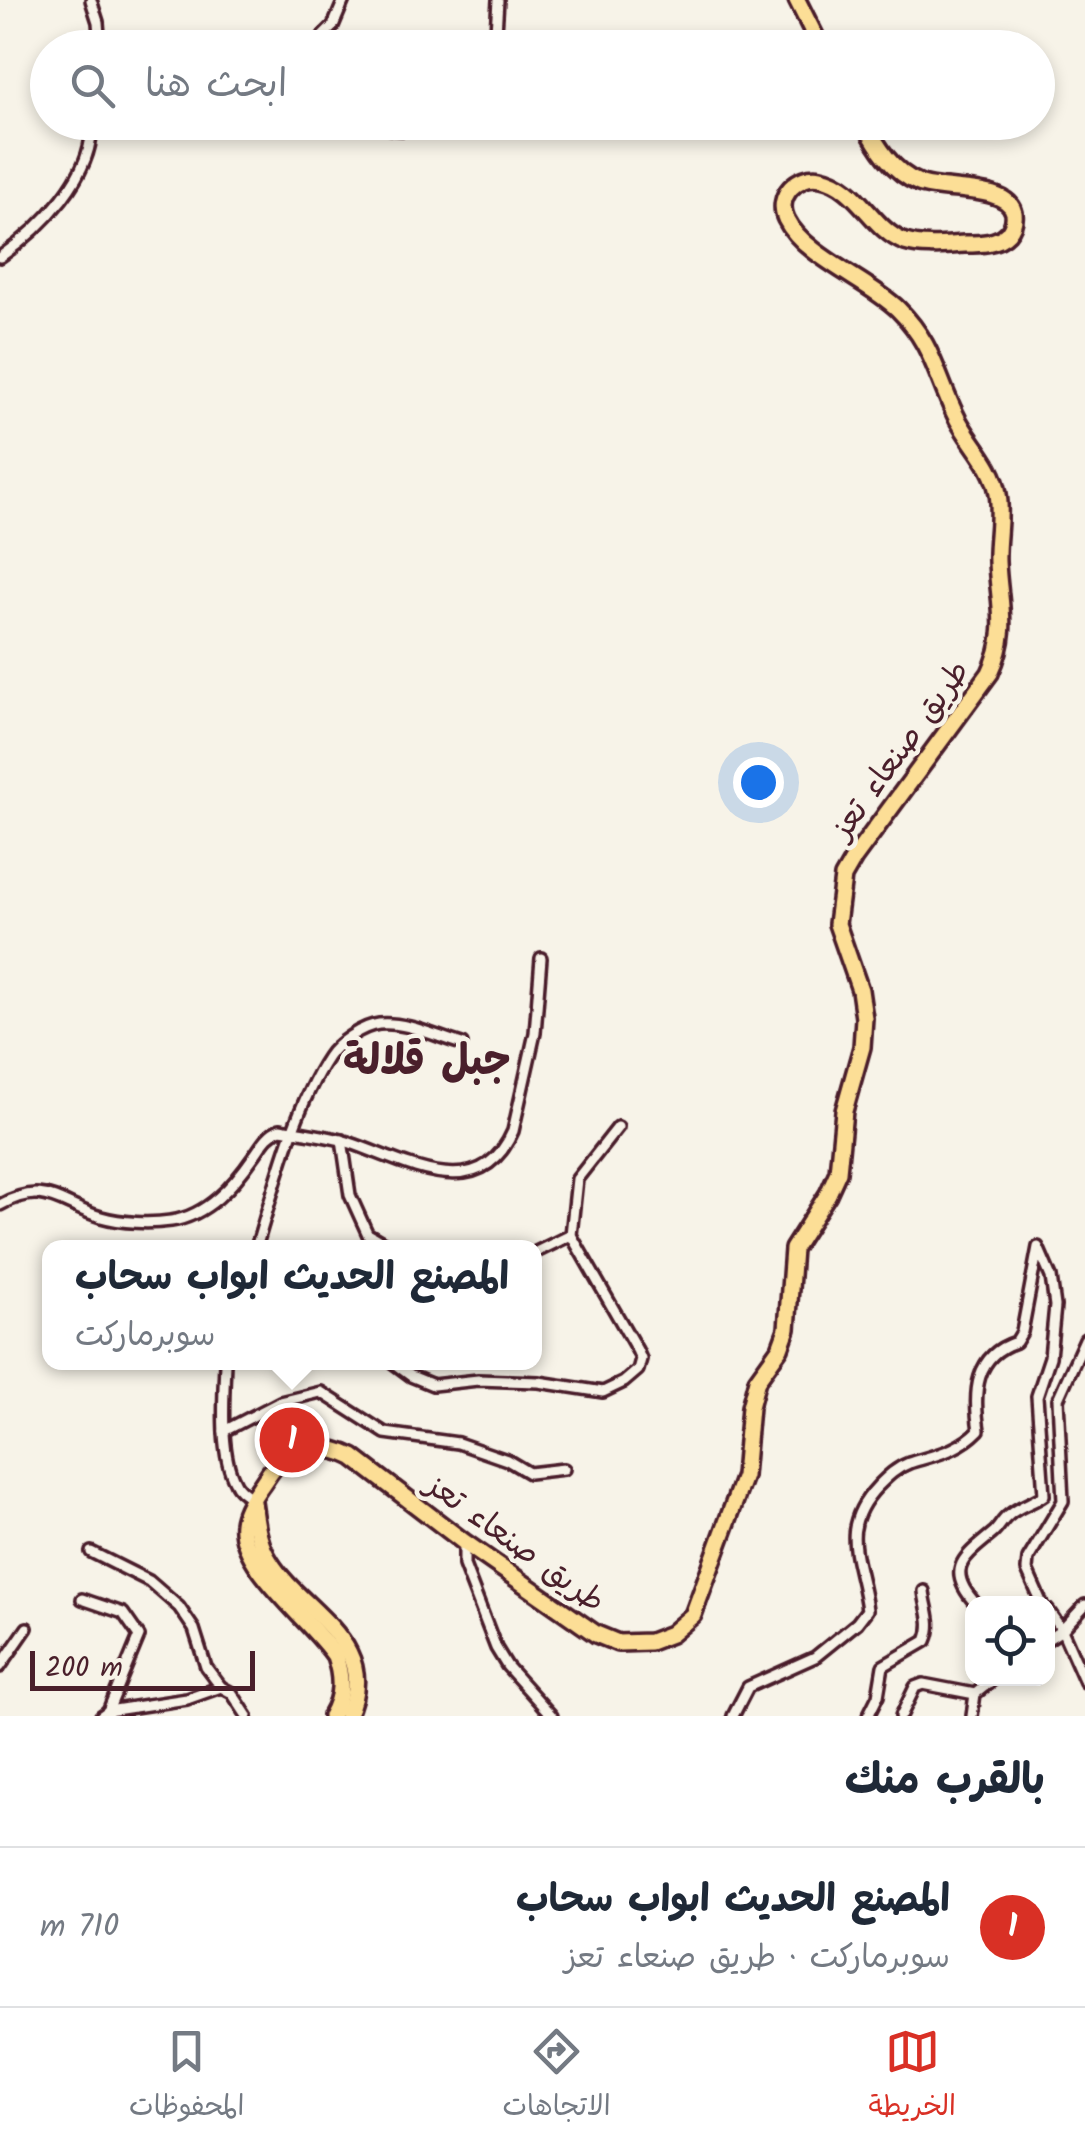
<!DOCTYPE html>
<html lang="ar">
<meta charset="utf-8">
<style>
body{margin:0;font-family:Kalam,"Playpen Sans Arabic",sans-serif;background:#f6f6f7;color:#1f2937;direction:rtl}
.controls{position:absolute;right:30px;bottom:30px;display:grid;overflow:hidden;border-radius:20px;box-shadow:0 5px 15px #0003}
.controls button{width:90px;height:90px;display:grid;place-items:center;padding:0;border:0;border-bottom:2px solid #e0e1e3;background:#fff;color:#1f2937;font:50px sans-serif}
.scale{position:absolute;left:30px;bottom:25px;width:225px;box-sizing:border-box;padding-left:10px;border:5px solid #4a1f2b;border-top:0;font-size:28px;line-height:35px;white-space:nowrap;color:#4a1f2b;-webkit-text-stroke:8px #f7f3e8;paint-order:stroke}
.you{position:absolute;left:758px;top:782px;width:35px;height:35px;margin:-25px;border:8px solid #fff;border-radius:50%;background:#1a73e8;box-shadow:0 0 0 15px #1a73e833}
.badge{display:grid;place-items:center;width:65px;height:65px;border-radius:50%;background:#d93025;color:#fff;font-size:32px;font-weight:700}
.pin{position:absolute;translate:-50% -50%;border:5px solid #fff;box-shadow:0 2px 10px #0006}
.popup{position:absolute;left:42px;top:1240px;width:500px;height:130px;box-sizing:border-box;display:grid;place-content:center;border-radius:20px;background:#fff;filter:drop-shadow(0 2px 8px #0005);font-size:32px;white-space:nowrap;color:#747a83}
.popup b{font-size:38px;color:#1f2937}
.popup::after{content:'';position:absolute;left:50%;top:100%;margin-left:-20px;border:20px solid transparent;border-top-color:#fff}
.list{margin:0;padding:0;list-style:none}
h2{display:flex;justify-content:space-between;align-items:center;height:130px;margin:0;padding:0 40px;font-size:42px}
h2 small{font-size:32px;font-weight:400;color:#747a83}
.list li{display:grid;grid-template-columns:65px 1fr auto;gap:30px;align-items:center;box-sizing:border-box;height:160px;padding:0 40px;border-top:2px solid #e0e1e3}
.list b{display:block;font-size:38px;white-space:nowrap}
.list p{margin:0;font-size:32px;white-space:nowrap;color:#747a83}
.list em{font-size:32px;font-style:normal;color:#747a83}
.icon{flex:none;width:55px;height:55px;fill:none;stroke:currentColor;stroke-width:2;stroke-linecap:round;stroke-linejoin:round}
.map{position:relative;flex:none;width:1085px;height:1716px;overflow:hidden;direction:ltr}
.search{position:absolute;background:#fff;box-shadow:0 5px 15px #0003;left:30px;right:30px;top:30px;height:110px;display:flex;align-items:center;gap:25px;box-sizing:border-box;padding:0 35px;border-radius:55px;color:#747a83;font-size:38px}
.sheet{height:290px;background:#fff}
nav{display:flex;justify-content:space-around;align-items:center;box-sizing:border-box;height:140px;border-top:2px solid #e0e1e3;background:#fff;font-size:28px;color:#747a83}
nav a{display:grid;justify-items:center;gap:5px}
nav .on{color:#d93025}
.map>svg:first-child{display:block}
</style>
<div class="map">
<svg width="1085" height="1716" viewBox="0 0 1085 1716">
<rect width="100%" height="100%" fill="#f7f3e8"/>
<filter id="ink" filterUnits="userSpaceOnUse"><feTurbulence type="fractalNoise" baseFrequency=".01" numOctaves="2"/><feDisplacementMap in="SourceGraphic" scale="20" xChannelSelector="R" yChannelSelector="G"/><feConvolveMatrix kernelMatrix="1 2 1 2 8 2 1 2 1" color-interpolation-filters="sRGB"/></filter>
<g filter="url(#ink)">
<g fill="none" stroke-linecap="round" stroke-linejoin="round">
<g stroke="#4a1f2b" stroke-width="16">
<g id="minor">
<path d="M 91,0 L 98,22 L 100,48"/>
<path d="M 322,48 L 323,36 L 333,26 L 344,0"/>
<path d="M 495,48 L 498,0"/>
<path d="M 373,122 C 395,134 412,131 436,122"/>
<path d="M 0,257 C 39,230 96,174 91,122"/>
<path d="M 342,1140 L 350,1195 L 374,1248"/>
<path d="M 0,1205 C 46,1180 58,1204 101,1217 C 122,1223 150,1224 171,1221 C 207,1216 234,1185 254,1156 C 262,1145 267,1134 280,1129 C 300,1132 321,1135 341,1140 C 397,1156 478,1212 513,1131 L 535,1033 L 541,958"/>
<path d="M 370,1235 L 392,1248"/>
<path d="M 256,1248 C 274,1189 294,1108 328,1057 C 337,1043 362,1026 379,1024 C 406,1021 437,1037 462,1044"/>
<path d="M 534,1253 L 571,1235"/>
<path d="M 225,1362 C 224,1396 219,1453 235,1482 C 238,1490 246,1494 252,1498"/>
<path d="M 392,1362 L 411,1376 L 433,1385 L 478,1380 L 539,1382 L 603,1392 L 624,1382 L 638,1370 L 641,1359 L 637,1350 L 571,1235 L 577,1179 L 618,1127"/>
<path d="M 224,1431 L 280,1402 L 321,1392 L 385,1433 L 458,1443 L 507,1460 L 529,1473 L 564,1469"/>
<path d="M 464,1542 L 464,1565 L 496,1648 L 507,1666 L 552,1716"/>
<path d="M 91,1552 L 149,1581 L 179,1607 L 194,1629 L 206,1667 L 221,1687"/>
<path d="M 82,1599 L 123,1613 L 139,1636 L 108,1711"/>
<path d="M 1042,1604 L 1027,1570 L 1028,1559 L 1063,1501 L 1058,1399 L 1085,1339"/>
<path d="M 1048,1610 L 1062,1630 L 1085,1682"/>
<path d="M 1048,1639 L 1062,1630 L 1085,1605"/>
<path d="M 0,1667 L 27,1628"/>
<path d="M 101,1716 L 108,1711 L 187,1699 L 221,1687 L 232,1693 L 247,1716"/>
<path d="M 733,1716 L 748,1687 L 815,1657 L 857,1623 L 867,1610 C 861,1559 836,1530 878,1486 C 888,1476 896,1468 909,1463 C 935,1455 959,1451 979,1430 C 973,1392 975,1355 1016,1342 L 1022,1332 L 1038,1247 L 1051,1277 L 1055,1306 L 1050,1357 L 1037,1396 L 1044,1495 C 1033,1503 1019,1506 1009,1515 C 1002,1520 999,1528 993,1533 C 966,1556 943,1568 976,1604"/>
<path d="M 868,1716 L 878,1696 L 883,1666 L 926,1641 C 934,1623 926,1610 924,1591"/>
<path d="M 901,1716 L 915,1687 L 923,1684 L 975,1694"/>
<path d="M 972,1716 L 975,1694 L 995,1678"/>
</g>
</g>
<g stroke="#4a1f2b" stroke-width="22">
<g id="trunk">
<path d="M 797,0 L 821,48"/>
<path d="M 253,1502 C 256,1522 258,1544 270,1562 C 302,1613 382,1642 347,1716"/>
<path d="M 331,1716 C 343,1696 342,1677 335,1656 C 312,1621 238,1566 243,1523 C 244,1511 253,1497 260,1487 C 266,1479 271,1469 279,1462 C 301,1444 329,1445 353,1457 L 464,1542 L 596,1634 L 618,1643 L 650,1642 L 671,1634 L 693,1615 L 744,1476 L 750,1407 L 757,1380 L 780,1348 L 787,1329 L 793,1249 L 828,1194 L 838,1172 L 844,1111 L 862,1047 L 864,1018 L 860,990 L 837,924 L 843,877 L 854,858 L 990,673 C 1010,630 999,606 997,562 C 996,539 1002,516 998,494 C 994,464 967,441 955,414 C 935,373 933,344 898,309 C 868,280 804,256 786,219 C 775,196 798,173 821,178 C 858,185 872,230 905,242 C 924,248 945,245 965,244 C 979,244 998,244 1008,233 C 1013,227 1015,221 1014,213 C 1008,184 943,193 919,183 C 892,172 877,146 864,122"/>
</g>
</g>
<use href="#minor" stroke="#f7f3e8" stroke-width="9"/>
<use href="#trunk" stroke="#fcde96" stroke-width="15"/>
</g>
</g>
<g text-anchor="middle" stroke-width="9" stroke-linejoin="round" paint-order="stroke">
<g font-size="32" fill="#4a1f2b" stroke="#f7f3e8">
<text transform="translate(899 749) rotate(-54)" y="11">طريق صنعاء تعز</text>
<text transform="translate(516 1542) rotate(36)" y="11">طريق صنعاء تعز</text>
</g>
<g font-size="42" font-weight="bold" fill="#4a1f2b" stroke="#f7f3e8">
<text x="427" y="1074">جبل قلالة</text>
</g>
</g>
</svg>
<div class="controls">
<button><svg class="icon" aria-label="locate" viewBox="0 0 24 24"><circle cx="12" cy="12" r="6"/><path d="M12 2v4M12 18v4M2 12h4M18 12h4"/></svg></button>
</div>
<div class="scale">200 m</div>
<div class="you"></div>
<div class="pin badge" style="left:292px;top:1440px">1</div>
<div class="popup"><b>المصنع الحديث ابواب سحاب</b>سوبرماركت</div>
<div class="search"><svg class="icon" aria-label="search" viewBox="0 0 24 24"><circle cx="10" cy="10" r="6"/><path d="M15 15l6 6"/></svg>ابحث هنا</div>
</div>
<section class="sheet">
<h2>بالقرب منك<small></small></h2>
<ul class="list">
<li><span class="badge">1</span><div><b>المصنع الحديث ابواب سحاب</b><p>سوبرماركت · طريق صنعاء تعز</p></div><em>710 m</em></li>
</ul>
</section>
<nav>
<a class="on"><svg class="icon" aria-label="map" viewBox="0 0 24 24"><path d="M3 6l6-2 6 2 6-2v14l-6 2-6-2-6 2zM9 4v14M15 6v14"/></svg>الخريطة</a>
<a><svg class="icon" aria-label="directions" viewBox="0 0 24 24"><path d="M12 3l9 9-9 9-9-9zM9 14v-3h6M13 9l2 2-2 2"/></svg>الاتجاهات</a>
<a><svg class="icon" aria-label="saved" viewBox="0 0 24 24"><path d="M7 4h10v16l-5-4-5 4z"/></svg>المحفوظات</a>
</nav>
